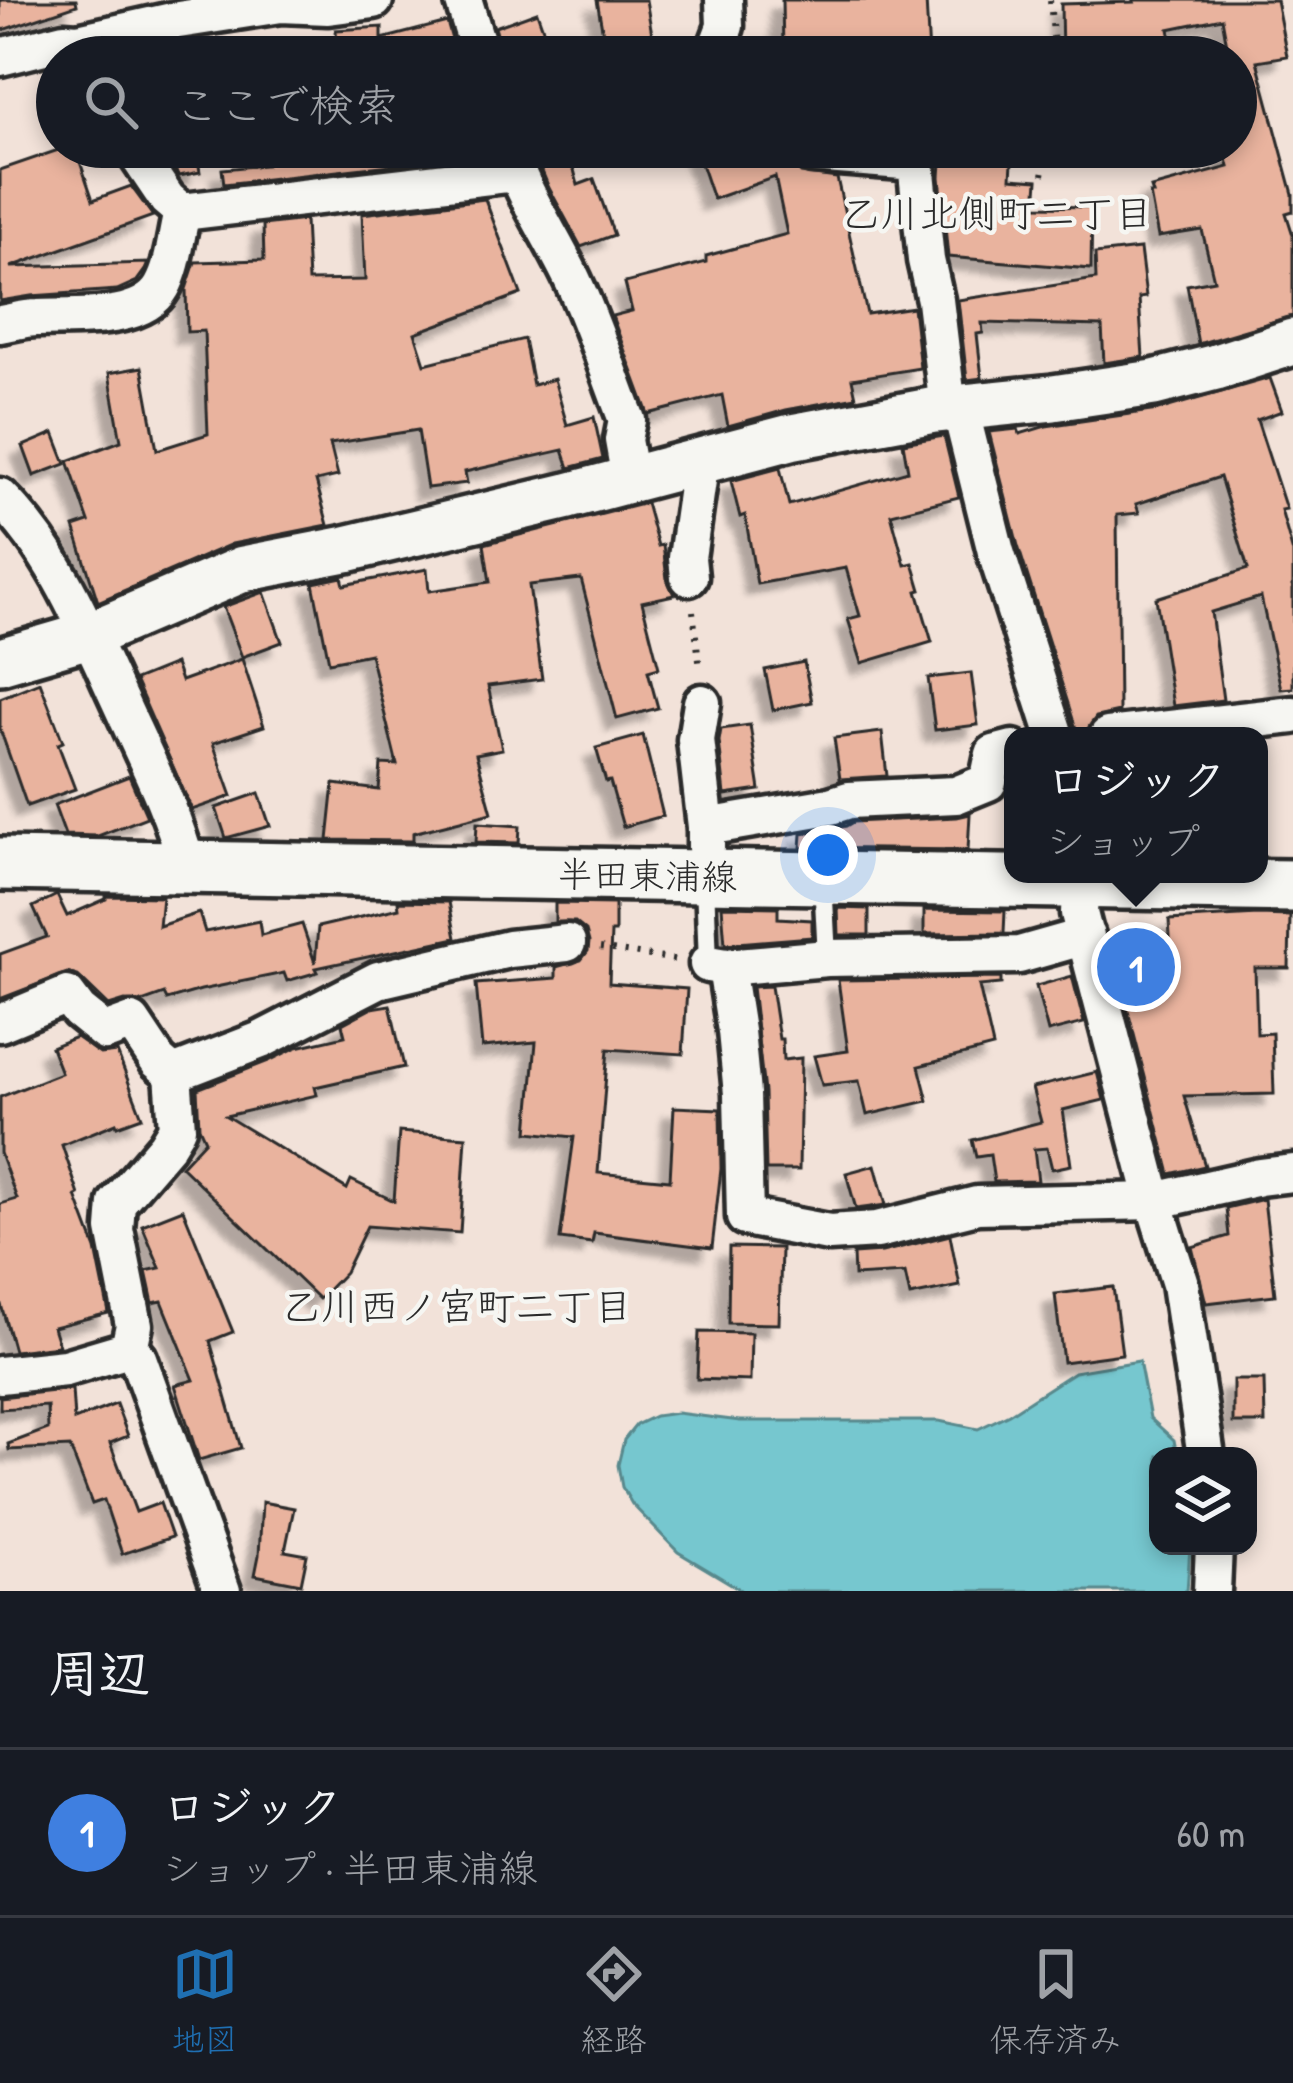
<!DOCTYPE html>
<html lang="ja">
<meta charset="utf-8">
<style>
body{margin:0;font-family:"Patrick Hand","Klee One",sans-serif;background:#20242c;color:#f1f3f6}
.controls{position:absolute;right:36px;bottom:36px;display:grid;overflow:hidden;border-radius:24px;box-shadow:0 6px 18px #0003}
.controls button{width:108px;height:108px;display:grid;place-items:center;padding:0;border:0;border-bottom:3px solid #363941;background:#171b24;color:#f1f3f6;font:60px sans-serif}
.you{position:absolute;left:828px;top:855px;width:42px;height:42px;margin:-30px;border:9px solid #fff;border-radius:50%;background:#1a73e8;box-shadow:0 0 0 18px #1a73e833}
.badge{display:grid;place-items:center;width:78px;height:78px;border-radius:50%;background:#1f6fb2;color:#fff;font-size:39px;font-weight:700}
.pin{position:absolute;translate:-50% -50%;border:6px solid #fff;box-shadow:0 3px 12px #0006}
.popup{position:absolute;left:1004px;top:727px;width:264px;height:156px;box-sizing:border-box;display:grid;place-content:center;border-radius:24px;background:#171b24;filter:drop-shadow(0 3px 9px #0005);font-size:39px;white-space:nowrap;color:#9ea1a6}
.popup b{font-size:45px;color:#f1f3f6}
.popup::after{content:'';position:absolute;left:50%;top:100%;margin-left:-24px;border:24px solid transparent;border-top-color:#171b24}
.list{margin:0;padding:0;list-style:none}
h2{display:flex;justify-content:space-between;align-items:center;height:156px;margin:0;padding:0 48px;font-size:51px}
h2 small{font-size:39px;font-weight:400;color:#9ea1a6}
.list li{display:grid;grid-template-columns:78px 1fr auto;gap:36px;align-items:center;box-sizing:border-box;height:168px;padding:0 48px;border-top:3px solid #363941}
.list b{display:block;font-size:45px;white-space:nowrap}
.list p{margin:0;font-size:39px;white-space:nowrap;color:#9ea1a6}
.list em{font-size:39px;font-style:normal;color:#9ea1a6}
.icon{flex:none;width:66px;height:66px;fill:none;stroke:currentColor;stroke-width:2;stroke-linecap:round;stroke-linejoin:round}
.map{position:relative;flex:none;width:1293px;height:1591px;overflow:hidden}
.search{position:absolute;background:#171b24;box-shadow:0 6px 18px #0003;left:36px;right:36px;top:36px;height:132px;display:flex;align-items:center;gap:30px;box-sizing:border-box;padding:0 42px;border-radius:66px;color:#9ea1a6;font-size:45px}
.sheet{height:324px;background:#171b24}
nav{display:flex;justify-content:space-around;align-items:center;box-sizing:border-box;height:168px;border-top:3px solid #363941;background:#171b24;font-size:33px;color:#9ea1a6}
nav a{display:grid;justify-items:center;gap:6px}
nav .on{color:#1f6fb2}
.map>svg:first-child{display:block}
</style>
<div class="map">
<svg width="1293" height="1591" viewBox="0 0 1293 1591">
<defs>
<filter id="shadow"><feDropShadow dx="-11" dy="11" stdDeviation="3" flood-color="#0004"/></filter>
</defs>
<rect width="100%" height="100%" fill="#f2e2d9"/>
<filter id="ink" filterUnits="userSpaceOnUse"><feTurbulence type="fractalNoise" baseFrequency=".00833" numOctaves="2"/><feDisplacementMap in="SourceGraphic" scale="24" xChannelSelector="R" yChannelSelector="G"/><feConvolveMatrix kernelMatrix="1 2 1 2 8 2 1 2 1" color-interpolation-filters="sRGB"/></filter>
<g filter="url(#ink)">
<path fill="#76c7cf" stroke="#58898d" stroke-width="3" d="M 1139,1361 L 1150,1418 L 1174,1440 L 1177,1456 L 1158,1456 L 1158,1546 L 1190,1546 L 1187,1591 L 743,1591 L 678,1552 L 632,1504 L 622,1487 L 618,1465 L 624,1440 L 636,1425 L 655,1416 L 677,1413 L 740,1421 L 939,1421 L 978,1429 L 1009,1414 L 1074,1372 Z"/>
<g fill="#e9b39e" stroke="#2b2b2b" stroke-width="3" filter="url(#shadow)">
<path d="M 0,0 L 76,0 L 77,5 L 0,31 Z"/>
<path d="M 597,0 L 646,0 L 656,57 L 607,57 Z"/>
<path d="M 782,0 L 926,0 L 929,57 L 826,57 L 826,49 L 783,50 Z"/>
<path d="M 1133,0 L 1276,0 L 1287,56 L 1257,61 L 1293,194 L 1293,211 L 1286,213 L 1293,235 L 1293,316 L 1198,344 L 1187,285 L 1214,280 L 1202,230 L 1158,237 L 1150,194 L 1153,194 L 1151,188 L 1229,167 L 1224,147 L 1236,147 L 1236,57 L 1229,57 L 1222,18 L 1169,29 L 1175,57 L 1062,57 L 1061,4 L 1134,2 Z"/>
<path d="M 537,12 L 553,57 L 503,57 L 495,27 Z"/>
<path d="M 447,22 L 457,57 L 338,57 L 336,30 L 382,27 L 382,39 Z"/>
<path d="M 67,147 L 75,147 L 93,200 L 131,186 L 153,216 L 11,267 L 148,263 L 145,270 L 137,281 L 117,290 L 31,296 L 0,301 L 0,170 Z"/>
<path d="M 160,147 L 196,147 L 200,172 L 179,176 Z"/>
<path d="M 265,147 L 486,147 L 487,154 L 224,184 L 222,169 L 266,165 Z"/>
<path d="M 532,147 L 568,147 L 578,185 L 594,179 L 614,235 L 581,247 L 549,188 Z"/>
<path d="M 712,147 L 790,147 L 794,166 L 801,173 L 837,178 L 867,314 L 913,307 L 920,368 L 852,379 L 856,397 L 786,410 L 728,426 L 722,395 L 648,414 L 612,316 L 632,311 L 625,283 L 706,262 L 706,256 L 787,234 L 775,177 L 713,199 L 697,152 Z"/>
<path d="M 942,147 L 1013,147 L 1011,178 L 1038,180 L 1036,206 L 1092,207 L 1091,269 L 948,257 L 940,177 Z"/>
<path d="M 485,199 L 521,294 L 415,333 L 425,364 L 524,339 L 533,385 L 554,379 L 567,425 L 594,417 L 603,459 L 569,468 L 563,450 L 465,472 L 467,483 L 427,488 L 418,430 L 330,444 L 338,476 L 316,481 L 328,525 L 232,544 L 98,602 L 74,527 L 89,522 L 68,461 L 121,441 L 109,373 L 142,367 L 157,450 L 208,434 L 204,331 L 187,332 L 186,289 L 195,262 L 264,260 L 263,225 L 305,220 L 308,281 L 365,280 L 362,214 Z"/>
<path d="M 1140,249 L 1146,297 L 1139,298 L 1143,357 L 1104,363 L 1102,326 L 982,323 L 983,333 L 977,334 L 982,378 L 967,380 L 958,300 L 1096,279 L 1095,254 Z"/>
<path d="M 1270,378 L 1282,411 L 1257,420 L 1286,509 L 1281,510 L 1293,553 L 1293,688 L 1281,689 L 1261,597 L 1211,612 L 1223,700 L 1173,706 L 1156,598 L 1248,569 L 1220,477 L 1136,504 L 1139,513 L 1117,515 L 1119,712 L 1096,717 L 1086,732 L 1077,732 L 1018,546 L 989,432 L 1018,429 L 1020,434 L 1046,426 L 1158,410 Z"/>
<path d="M 54,433 L 66,464 L 34,476 L 23,446 Z"/>
<path d="M 944,436 L 959,497 L 891,514 L 905,565 L 913,563 L 921,590 L 917,591 L 932,642 L 862,663 L 848,619 L 860,616 L 846,568 L 757,584 L 745,515 L 740,517 L 731,481 L 780,468 L 789,505 L 908,471 L 903,443 Z"/>
<path d="M 646,503 L 658,546 L 663,545 L 667,579 L 674,595 L 642,602 L 659,668 L 648,671 L 658,708 L 617,719 L 581,579 L 529,585 L 542,679 L 488,686 L 502,749 L 476,754 L 492,813 L 413,833 L 413,841 L 328,840 L 334,784 L 379,790 L 381,764 L 397,765 L 370,654 L 329,662 L 313,583 L 342,577 L 344,585 L 427,569 L 429,591 L 490,582 L 484,544 Z"/>
<path d="M 264,592 L 282,642 L 242,657 L 223,607 Z"/>
<path d="M 242,659 L 264,726 L 213,743 L 232,796 L 192,810 L 135,680 L 175,664 L 181,681 Z"/>
<path d="M 804,662 L 812,702 L 773,710 L 765,670 Z"/>
<path d="M 971,673 L 978,725 L 935,730 L 928,678 Z"/>
<path d="M 40,682 L 63,742 L 58,744 L 75,789 L 27,806 L 0,729 L 0,698 Z"/>
<path d="M 750,725 L 760,790 L 725,795 L 719,741 L 721,729 Z"/>
<path d="M 882,732 L 887,776 L 840,779 L 834,738 Z"/>
<path d="M 643,735 L 663,816 L 623,827 L 610,781 L 606,782 L 596,748 Z"/>
<path d="M 129,776 L 147,817 L 98,836 L 65,835 L 54,805 Z"/>
<path d="M 259,793 L 270,826 L 226,838 L 216,808 Z"/>
<path d="M 970,814 L 968,850 L 801,848 L 802,834 L 846,826 L 853,822 L 957,817 Z"/>
<path d="M 477,823 L 520,826 L 519,843 L 476,842 Z"/>
<path d="M 57,895 L 67,916 L 106,899 L 106,896 L 162,897 L 159,926 L 199,913 L 205,932 L 259,921 L 261,935 L 302,924 L 315,963 L 318,927 L 399,908 L 398,901 L 449,902 L 456,938 L 316,968 L 318,972 L 287,981 L 284,973 L 201,990 L 167,1000 L 164,994 L 142,1002 L 125,1001 L 109,1006 L 78,976 L 67,973 L 0,999 L 0,954 L 47,937 L 33,907 Z"/>
<path d="M 555,903 L 615,904 L 615,932 L 611,932 L 609,983 L 687,989 L 683,1054 L 608,1049 L 598,1173 L 670,1180 L 674,1107 L 720,1109 L 721,1169 L 712,1248 L 594,1233 L 592,1243 L 560,1239 L 574,1137 L 528,1132 L 536,1042 L 482,1047 L 476,984 L 556,978 L 556,967 L 581,960 L 588,951 L 589,942 L 586,931 L 575,922 L 555,922 Z"/>
<path d="M 722,906 L 778,907 L 778,918 L 812,920 L 812,937 L 725,944 Z"/>
<path d="M 838,908 L 869,909 L 869,935 L 839,935 Z"/>
<path d="M 924,910 L 1005,911 L 1004,933 L 924,934 Z"/>
<path d="M 1258,915 L 1290,916 L 1289,968 L 1255,968 L 1257,1034 L 1272,1033 L 1274,1094 L 1184,1096 L 1205,1166 L 1170,1174 L 1112,949 L 1170,937 L 1169,920 Z"/>
<path d="M 1072,976 L 1084,1023 L 1048,1032 L 1036,986 Z"/>
<path d="M 1001,978 L 1001,984 L 979,986 L 993,1047 L 919,1066 L 928,1101 L 867,1115 L 859,1081 L 822,1085 L 814,1056 L 848,1051 L 838,980 Z"/>
<path d="M 771,986 L 779,1039 L 782,1039 L 783,1060 L 801,1058 L 799,1170 L 766,1170 L 764,1092 L 752,987 Z"/>
<path d="M 390,1005 L 404,1067 L 315,1087 L 317,1095 L 226,1116 L 347,1189 L 351,1180 L 394,1201 L 399,1132 L 466,1137 L 460,1233 L 367,1226 L 345,1272 L 319,1299 L 181,1166 L 205,1140 L 199,1127 L 197,1089 L 269,1061 L 297,1047 L 345,1036 L 342,1024 L 372,1008 Z"/>
<path d="M 76,1037 L 100,1054 L 117,1052 L 142,1117 L 117,1126 L 116,1123 L 62,1145 L 79,1195 L 76,1196 L 96,1249 L 109,1313 L 53,1327 L 59,1346 L 14,1351 L 0,1301 L 0,1204 L 17,1199 L 0,1153 L 0,1097 L 61,1073 L 51,1047 Z"/>
<path d="M 1097,1072 L 1104,1100 L 1063,1110 L 1071,1165 L 1052,1169 L 1047,1148 L 1034,1149 L 1038,1181 L 994,1182 L 990,1155 L 976,1157 L 972,1140 L 1041,1122 L 1032,1088 Z"/>
<path d="M 875,1165 L 886,1205 L 856,1209 L 846,1173 Z"/>
<path d="M 1264,1199 L 1275,1295 L 1206,1303 L 1192,1247 L 1229,1236 L 1226,1208 Z"/>
<path d="M 183,1209 L 233,1332 L 210,1341 L 241,1448 L 199,1460 L 175,1385 L 194,1380 L 162,1301 L 153,1303 L 146,1271 L 160,1268 L 142,1225 Z"/>
<path d="M 950,1235 L 960,1286 L 910,1296 L 905,1273 L 854,1276 L 853,1254 L 882,1252 Z"/>
<path d="M 729,1247 L 781,1248 L 779,1324 L 728,1323 Z"/>
<path d="M 1113,1287 L 1122,1354 L 1063,1362 L 1055,1294 Z"/>
<path d="M 699,1332 L 751,1333 L 750,1381 L 697,1379 Z"/>
<path d="M 1233,1380 L 1264,1380 L 1265,1423 L 1233,1423 Z"/>
<path d="M 72,1389 L 74,1420 L 116,1404 L 128,1436 L 110,1443 L 136,1512 L 160,1503 L 172,1537 L 122,1554 L 104,1500 L 92,1504 L 70,1447 L 9,1450 L 8,1444 L 48,1429 L 47,1406 L 0,1409 L 0,1397 Z"/>
<path d="M 262,1502 L 294,1508 L 285,1551 L 307,1555 L 301,1584 L 255,1575 L 259,1555 Z"/>
</g>
<g fill="none" stroke-linecap="round" stroke-linejoin="round">
<g stroke="#2b2b2b" stroke-width="27">
<g id="service">
<path d="M 823,880 L 827,958"/>
<path d="M 705,881 L 708,964"/>
</g>
</g>
<g stroke="#2b2b2b" stroke-width="45">
<g id="minor">
<path d="M 464,2 L 481,57"/>
<path d="M 0,57 L 64,41 L 78,42 L 172,21 L 281,4 L 328,6 L 374,0"/>
<path d="M 720,57 L 719,42 L 725,26 L 724,0"/>
<path d="M 132,147 L 167,199 L 182,212 L 515,173"/>
<path d="M 508,147 C 522,194 552,236 573,281 C 594,326 609,374 627,420 L 623,440 L 630,479"/>
<path d="M 812,147 L 813,154 L 916,162 L 926,260 L 935,300 L 946,392 L 964,424 L 996,552 L 1055,736"/>
<path d="M 0,324 C 12,322 25,318 38,318 C 72,316 142,323 162,287 C 174,266 176,235 182,212"/>
<path d="M 0,497 C 57,553 88,633 121,704 C 145,757 172,809 187,866"/>
<path d="M 689,577 L 687,558 L 701,459"/>
<path d="M 702,703 L 696,740 L 706,827 L 706,848"/>
<path d="M 1108,736 L 1293,715"/>
<path d="M 706,827 L 830,806 L 849,800 L 956,795 L 988,782 L 994,754 L 1013,749"/>
<path d="M 1081,874 L 1079,913 L 1154,1201 L 1180,1284 L 1206,1456"/>
<path d="M 708,964 L 726,967 L 827,958 L 1019,955 L 1086,936"/>
<path d="M 726,967 L 736,1031 L 742,1094 L 745,1217 L 829,1233 L 877,1230 L 977,1205 L 1154,1201 L 1260,1177 L 1293,1173"/>
<path d="M 0,1023 L 67,995 L 79,1011 L 105,1032 L 132,1022 L 158,1061 L 173,1074"/>
<path d="M 129,1349 L 138,1358 L 222,1591"/>
<path d="M 0,1375 L 65,1368 L 129,1349 L 134,1325 L 115,1229 L 117,1203 L 166,1146 L 177,1128 L 173,1074 L 261,1040 L 378,980 L 509,949 L 567,943"/>
<path d="M 1212,1591 L 1214,1546"/>
</g>
</g>
<g stroke="#2b2b2b" stroke-width="54">
<path id="tertiary" d="M 0,661 L 89,635 L 243,569 L 346,549 L 568,496 L 791,437 L 935,410 L 1053,398 L 1154,383 L 1216,367 L 1293,342"/>
</g>
<g stroke="#2b2b2b" stroke-width="60">
<path id="secondary" d="M 0,864 L 1293,886"/>
</g>
<g stroke="#2b2b2b" stroke-width="6" stroke-dasharray="3 9" stroke-linecap="butt">
<path d="M 1050,0 L 1055,57"/>
<path d="M 1043,175 L 1048,147"/>
<path d="M 693,611 L 700,669"/>
<path d="M 600,948 L 676,960"/>
</g>
<use href="#service" stroke="#f6f6f2" stroke-width="18"/>
<use href="#minor" stroke="#f6f6f2" stroke-width="36"/>
<use href="#tertiary" stroke="#f6f6f2" stroke-width="45"/>
<use href="#secondary" stroke="#f6f6f2" stroke-width="51"/>
</g>
</g>
<g text-anchor="middle" stroke-width="9" stroke-linejoin="round" paint-order="stroke">
<g font-size="36" fill="#2b2b2b" stroke="#f6f6f2">
<text transform="translate(647 875) rotate(1)" y="13">半田東浦線</text>
</g>
<g font-size="39" fill="#2b2b2b" stroke="#f6f6f2">
<text x="997" y="227">乙川北側町二丁目</text>
<text x="457" y="1320">乙川西ノ宮町二丁目</text>
</g>
</g>
</svg>
<div class="controls">
<button><svg class="icon" aria-label="layers" viewBox="0 0 24 24"><path d="M12 4l9 5-9 5-9-5zM3 14l9 5 9-5"/></svg></button>
</div>
<div class="you"></div>
<div class="pin badge" style="left:1136px;top:967px;background:#3f7fe0">1</div>
<div class="popup"><b>ロジック</b>ショップ</div>
<div class="search"><svg class="icon" aria-label="search" viewBox="0 0 24 24"><circle cx="10" cy="10" r="6"/><path d="M15 15l6 6"/></svg>ここで検索</div>
</div>
<section class="sheet">
<h2>周辺<small></small></h2>
<ul class="list">
<li><span class="badge" style="background:#3f7fe0">1</span><div><b>ロジック</b><p>ショップ · 半田東浦線</p></div><em>60 m</em></li>
</ul>
</section>
<nav>
<a class="on"><svg class="icon" aria-label="map" viewBox="0 0 24 24"><path d="M3 6l6-2 6 2 6-2v14l-6 2-6-2-6 2zM9 4v14M15 6v14"/></svg>地図</a>
<a><svg class="icon" aria-label="directions" viewBox="0 0 24 24"><path d="M12 3l9 9-9 9-9-9zM9 14v-3h6M13 9l2 2-2 2"/></svg>経路</a>
<a><svg class="icon" aria-label="saved" viewBox="0 0 24 24"><path d="M7 4h10v16l-5-4-5 4z"/></svg>保存済み</a>
</nav>
